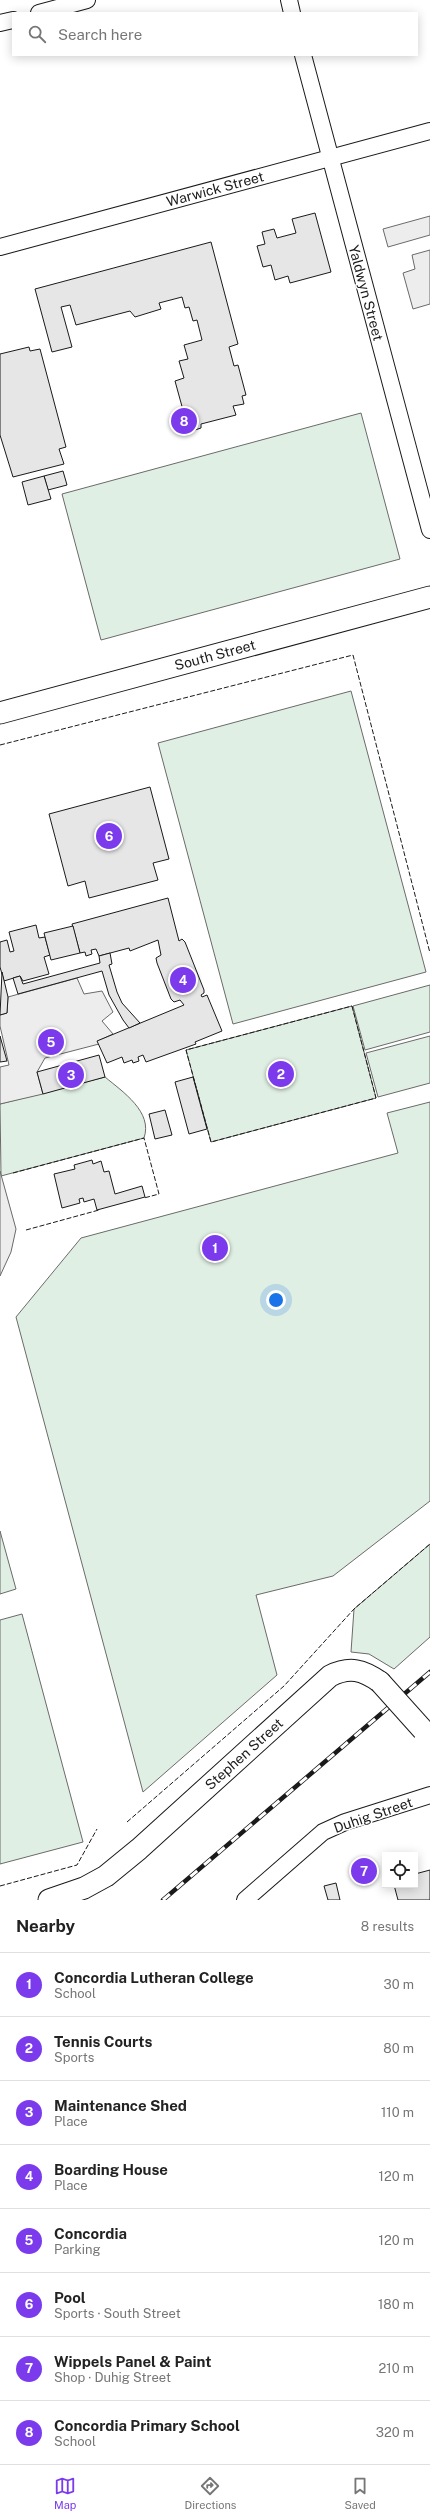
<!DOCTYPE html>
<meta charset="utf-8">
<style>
body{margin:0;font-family:"Public Sans",sans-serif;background:#f6f6f6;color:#222}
.controls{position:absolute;right:12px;bottom:12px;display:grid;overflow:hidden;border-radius:0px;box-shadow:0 2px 10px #0003}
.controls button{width:36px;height:36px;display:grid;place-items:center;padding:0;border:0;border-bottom:1px solid #e0e0e0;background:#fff;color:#222;font:20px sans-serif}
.you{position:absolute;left:276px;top:1300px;width:14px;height:14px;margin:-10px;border:3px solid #fff;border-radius:50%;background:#1a73e8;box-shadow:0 0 0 6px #1a73e833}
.badge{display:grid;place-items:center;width:26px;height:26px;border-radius:50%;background:#7c3aed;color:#fff;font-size:13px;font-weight:700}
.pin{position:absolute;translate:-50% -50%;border:2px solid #fff;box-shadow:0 1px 4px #0006}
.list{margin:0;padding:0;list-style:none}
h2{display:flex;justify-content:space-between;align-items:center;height:52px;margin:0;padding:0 16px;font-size:17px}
h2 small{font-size:13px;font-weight:400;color:#767676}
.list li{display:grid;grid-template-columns:26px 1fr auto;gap:12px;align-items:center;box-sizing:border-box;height:64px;padding:0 16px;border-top:1px solid #e0e0e0}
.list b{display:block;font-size:15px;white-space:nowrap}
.list p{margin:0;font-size:13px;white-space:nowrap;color:#767676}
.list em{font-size:13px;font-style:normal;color:#767676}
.icon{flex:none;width:22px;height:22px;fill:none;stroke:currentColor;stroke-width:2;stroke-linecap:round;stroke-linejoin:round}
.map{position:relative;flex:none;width:430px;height:1900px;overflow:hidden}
.search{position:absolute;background:#fff;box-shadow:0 2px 10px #0003;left:12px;right:12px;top:12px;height:44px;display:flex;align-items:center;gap:10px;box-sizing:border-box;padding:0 14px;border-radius:0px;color:#767676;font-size:15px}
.sheet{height:564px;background:#fff}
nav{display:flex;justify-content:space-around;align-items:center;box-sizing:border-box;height:56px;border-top:1px solid #e0e0e0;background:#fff;font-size:11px;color:#767676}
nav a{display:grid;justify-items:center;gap:2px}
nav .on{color:#7c3aed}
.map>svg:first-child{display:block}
</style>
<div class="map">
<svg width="430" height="1900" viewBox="0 0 430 1900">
<rect width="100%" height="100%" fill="#fff"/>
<g fill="#e0efe3" stroke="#6a6a6a">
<path d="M 361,413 L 400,559 L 101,640 L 62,494 Z"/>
<path d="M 351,691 L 426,972 L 233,1024 L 158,743 Z"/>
<path d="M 430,985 L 430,1032 L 365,1050 L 353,1006 Z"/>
<path d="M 352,1006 L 376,1098 L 211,1142 L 186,1050 Z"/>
<path d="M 430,1036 L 430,1083 L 378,1097 L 366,1053 Z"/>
<path d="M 105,1077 C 123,1092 153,1112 144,1138 L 1,1176 L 0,1104 Z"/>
<path d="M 430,1102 L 430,1501 L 333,1576 L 256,1595 L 277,1675 L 143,1792 L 16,1317 L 81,1238 L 398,1153 L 387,1113 Z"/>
<path d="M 0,1531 L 16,1589 L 0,1594 Z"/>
<path d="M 430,1544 L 430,1637 L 394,1669 L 369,1654 L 351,1652 L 354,1609 Z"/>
<path d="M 22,1614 L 83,1842 L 0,1864 L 0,1620 Z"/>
</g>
<g fill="#ededed" stroke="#6a6a6a">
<path d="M 430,216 L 430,235 L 388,247 L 383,229 Z"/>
<path d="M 430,250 L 430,304 L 413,309 L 403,273 L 415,269 L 412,255 Z"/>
<path d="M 77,978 L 84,994 L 102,991 L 113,1012 L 102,1021 L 113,1034 L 98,1041 L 99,1044 L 45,1058 L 37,1072 L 43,1094 L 0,1104 L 0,1067 L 9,1065 L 0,1026 L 0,1015 L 7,1013 L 8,997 Z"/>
<path d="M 0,1171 L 16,1229 L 11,1252 L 0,1276 Z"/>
</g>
<g fill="#e6e6e6" stroke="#1a1a1a">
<path d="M 315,213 L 331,272 L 290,283 L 288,276 L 275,280 L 271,265 L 263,267 L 257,246 L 265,244 L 262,232 L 274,229 L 277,238 L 296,233 L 292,219 Z"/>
<path d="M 211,242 L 238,344 L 229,347 L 234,366 L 238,365 L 246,395 L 242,396 L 244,404 L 233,406 L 236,415 L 201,424 L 201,428 L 189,432 L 175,381 L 184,378 L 179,361 L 188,359 L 184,345 L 202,340 L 197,320 L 193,321 L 189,307 L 185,308 L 182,297 L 159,303 L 161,309 L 135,317 L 130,311 L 76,325 L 70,305 L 61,307 L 72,347 L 52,352 L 35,289 Z"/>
<path d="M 29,347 L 30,351 L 40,349 L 66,447 L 59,449 L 64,464 L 13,477 L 0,435 L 0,354 Z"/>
<path d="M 63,471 L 67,485 L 48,490 L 44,476 Z"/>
<path d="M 44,476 L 51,499 L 28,505 L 22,482 Z"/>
<path d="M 150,787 L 169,859 L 153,863 L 158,880 L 89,898 L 85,881 L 68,886 L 49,814 Z"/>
<path d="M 168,898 L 179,941 L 182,939 L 185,942 L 204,990 L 204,993 L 201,995 L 202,997 L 207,995 L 222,1031 L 195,1042 L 196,1044 L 146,1062 L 143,1055 L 138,1057 L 139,1061 L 133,1063 L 132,1060 L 124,1063 L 122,1057 L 107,1063 L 97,1041 L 184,1005 L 180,1000 L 174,1002 L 171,999 L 157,963 L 156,958 L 161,955 L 158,940 L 130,951 L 129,948 L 99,956 L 96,949 L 91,950 L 92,954 L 86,956 L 85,952 L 80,953 L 72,924 Z"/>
<path d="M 36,925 L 39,938 L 45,937 L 50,955 L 44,957 L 49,974 L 23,981 L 20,976 L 4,981 L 0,967 L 0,942 L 7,940 L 10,952 L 14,951 L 9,932 Z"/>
<path d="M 73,926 L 80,953 L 51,960 L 44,933 Z"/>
<path d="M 110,953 L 112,964 L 109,965 L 117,992 L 122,1003 L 140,1023 L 129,1028 L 123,1020 L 109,995 L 102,971 L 18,994 L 13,978 L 20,976 L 23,984 L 100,963 L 99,956 Z"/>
<path d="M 2,972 L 8,997 L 7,1013 L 0,1015 Z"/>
<path d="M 0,1036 L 7,1061 L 0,1062 Z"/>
<path d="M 99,1055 L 105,1077 L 43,1094 L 37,1072 Z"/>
<path d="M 193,1077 L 207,1129 L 189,1134 L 175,1082 Z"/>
<path d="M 165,1110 L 172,1135 L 155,1139 L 149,1114 Z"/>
<path d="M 92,1160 L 93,1164 L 101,1161 L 104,1172 L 109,1171 L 115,1194 L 142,1186 L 145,1197 L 97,1210 L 94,1199 L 84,1202 L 83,1198 L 79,1199 L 80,1203 L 62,1208 L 54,1174 L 75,1169 L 74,1165 Z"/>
<path d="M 430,1870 L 430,1900 L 398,1900 L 394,1885 L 415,1885 L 415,1874 Z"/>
<path d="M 336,1883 L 340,1900 L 328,1900 L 324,1886 Z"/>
</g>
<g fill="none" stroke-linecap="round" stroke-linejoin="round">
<g stroke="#1a1a1a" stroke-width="18">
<g id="minor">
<path d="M 289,0 L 292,13"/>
<path d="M 39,13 L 87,0"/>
<path d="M 0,23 L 13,20"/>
<path d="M 303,55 L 430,530"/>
<path d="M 0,247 L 430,131"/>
<path d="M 245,1900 L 323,1832 L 345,1822 L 430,1795"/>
</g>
</g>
<g stroke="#1a1a1a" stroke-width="23">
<g id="tertiary">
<path d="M 0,713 L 430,597"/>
<path d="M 49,1900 L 84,1888 L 106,1876 L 139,1849 L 330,1676 C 350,1666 363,1670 380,1682"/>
</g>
</g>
<use href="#minor" stroke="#fff" stroke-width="16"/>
<use href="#tertiary" stroke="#fff" stroke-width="21"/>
<g stroke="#1a1a1a" stroke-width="4.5">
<path id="rail" d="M 163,1900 L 430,1672"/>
</g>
<use href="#rail" stroke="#fff" stroke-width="3" stroke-dasharray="9" stroke-linecap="butt"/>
<g stroke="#1a1a1a" stroke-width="23" stroke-linecap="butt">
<path id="tertiary-bridge" d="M 380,1682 L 423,1730"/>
</g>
<use href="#tertiary-bridge" stroke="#fff" stroke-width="21"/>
<g stroke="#1a1a1a" stroke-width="1" stroke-dasharray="5 2" stroke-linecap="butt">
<path d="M 0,745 L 353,655 L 430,953"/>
<path d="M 352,1006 L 376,1098 L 211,1142 L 186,1050 Z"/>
<path d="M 13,1173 L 144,1138 L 159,1194 L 144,1198"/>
<path d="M 26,1230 L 99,1210"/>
<path d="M 127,1822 L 284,1686 L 354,1609 L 430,1544"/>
<path d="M 0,1886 L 77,1865 L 97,1829"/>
</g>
</g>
<g text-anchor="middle" stroke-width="3" stroke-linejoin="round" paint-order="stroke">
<g font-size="14" fill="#1a1a1a" stroke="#fff">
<text transform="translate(215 189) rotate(-15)" y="5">Warwick Street</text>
<text transform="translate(366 293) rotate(75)" y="5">Yaldwyn Street</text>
<text transform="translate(215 655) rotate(-15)" y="5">South Street</text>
<text transform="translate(244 1754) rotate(-42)" y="5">Stephen Street</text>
<text transform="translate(373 1815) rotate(-19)" y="5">Duhig Street</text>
</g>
</g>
</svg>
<div class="controls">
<button><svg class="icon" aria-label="locate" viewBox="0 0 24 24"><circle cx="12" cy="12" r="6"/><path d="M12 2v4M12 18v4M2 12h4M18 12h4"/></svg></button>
</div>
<div class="you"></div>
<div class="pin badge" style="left:215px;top:1248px">1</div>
<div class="pin badge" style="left:281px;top:1074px">2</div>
<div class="pin badge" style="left:71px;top:1075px">3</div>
<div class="pin badge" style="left:183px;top:980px">4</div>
<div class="pin badge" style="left:51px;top:1042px">5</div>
<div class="pin badge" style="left:109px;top:836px">6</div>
<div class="pin badge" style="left:364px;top:1871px">7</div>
<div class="pin badge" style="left:184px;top:421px">8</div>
<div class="search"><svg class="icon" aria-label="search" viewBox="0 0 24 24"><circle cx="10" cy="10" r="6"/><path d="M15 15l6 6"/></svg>Search here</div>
</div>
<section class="sheet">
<h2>Nearby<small>8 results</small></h2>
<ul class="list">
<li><span class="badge">1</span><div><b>Concordia Lutheran College</b><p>School</p></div><em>30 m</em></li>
<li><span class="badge">2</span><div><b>Tennis Courts</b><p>Sports</p></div><em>80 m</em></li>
<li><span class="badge">3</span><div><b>Maintenance Shed</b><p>Place</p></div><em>110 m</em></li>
<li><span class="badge">4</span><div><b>Boarding House</b><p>Place</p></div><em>120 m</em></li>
<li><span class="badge">5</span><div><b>Concordia</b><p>Parking</p></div><em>120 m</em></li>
<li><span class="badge">6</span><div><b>Pool</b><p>Sports · South Street</p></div><em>180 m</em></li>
<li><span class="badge">7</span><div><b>Wippels Panel &amp; Paint</b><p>Shop · Duhig Street</p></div><em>210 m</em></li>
<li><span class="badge">8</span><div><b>Concordia Primary School</b><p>School</p></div><em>320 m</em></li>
</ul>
</section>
<nav>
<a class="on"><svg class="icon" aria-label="map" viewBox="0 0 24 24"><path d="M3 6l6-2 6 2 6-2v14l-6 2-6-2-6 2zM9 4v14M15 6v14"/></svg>Map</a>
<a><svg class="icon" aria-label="directions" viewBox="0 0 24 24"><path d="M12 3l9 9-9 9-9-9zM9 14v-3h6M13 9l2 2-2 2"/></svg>Directions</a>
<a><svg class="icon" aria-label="saved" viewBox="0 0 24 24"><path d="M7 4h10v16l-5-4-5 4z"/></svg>Saved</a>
</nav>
